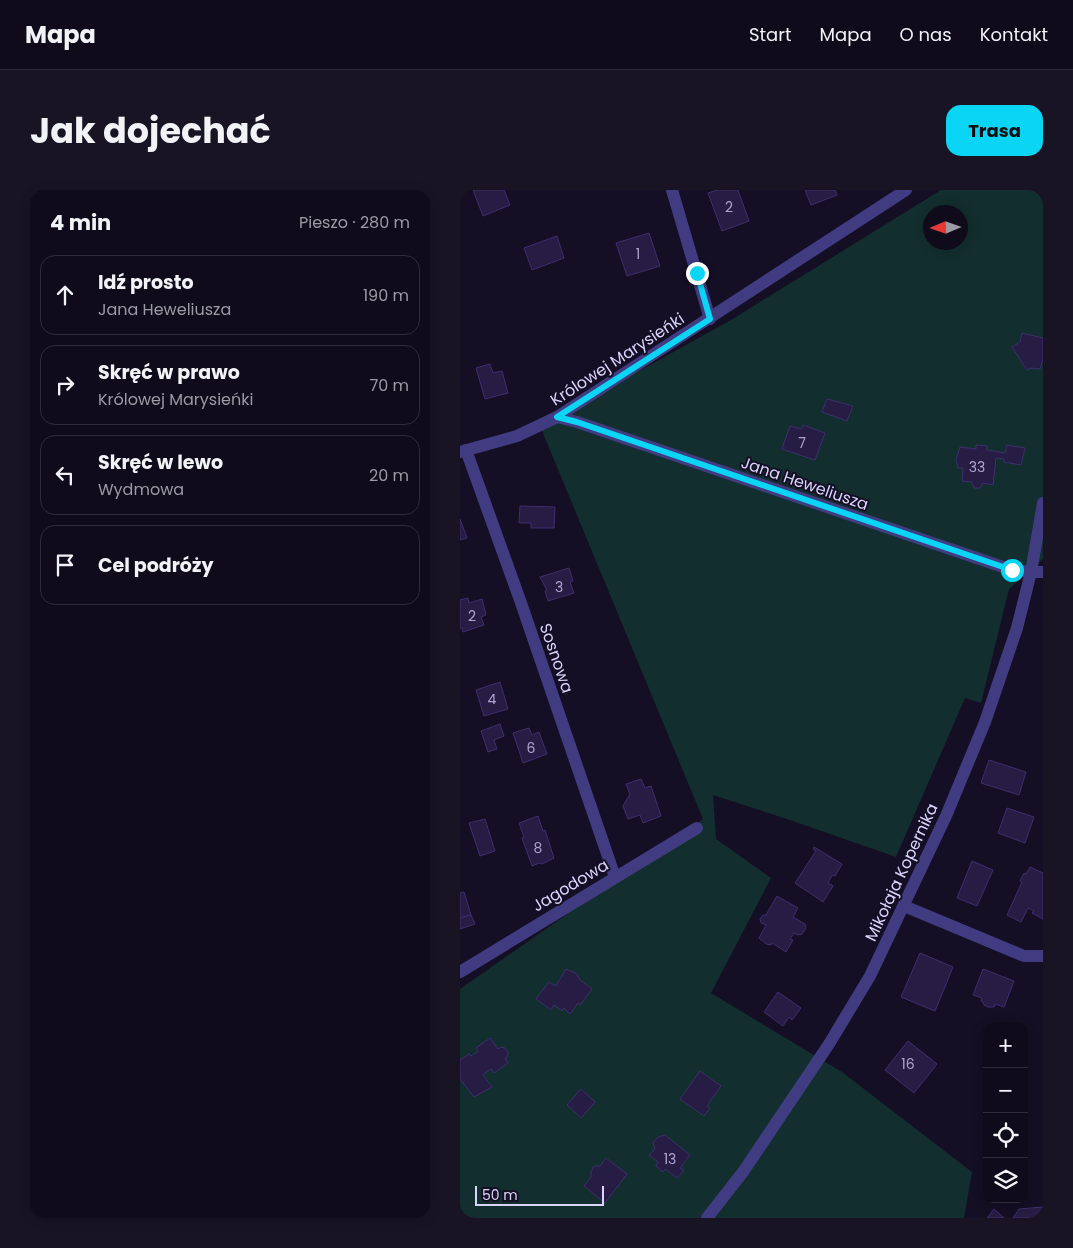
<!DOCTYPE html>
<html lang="pl">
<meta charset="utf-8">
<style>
body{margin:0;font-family:Poppins,sans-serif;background:#181424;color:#f1f3f6}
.controls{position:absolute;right:15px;bottom:15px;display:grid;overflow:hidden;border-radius:10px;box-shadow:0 2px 12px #0003}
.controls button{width:45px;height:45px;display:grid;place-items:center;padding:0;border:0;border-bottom:1px solid #2f2b3a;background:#0f0b1b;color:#f1f3f6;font:25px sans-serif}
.compass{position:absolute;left:463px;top:15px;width:45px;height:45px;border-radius:50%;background:#0f0b1b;box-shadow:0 2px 12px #0003;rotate:268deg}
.scale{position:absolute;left:15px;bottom:12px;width:129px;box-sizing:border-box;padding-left:5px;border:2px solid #dad4fd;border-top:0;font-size:14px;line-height:18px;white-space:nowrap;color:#dad4fd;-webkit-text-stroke:4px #140f24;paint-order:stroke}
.stop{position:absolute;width:15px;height:15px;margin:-11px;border:4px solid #0ad5f4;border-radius:50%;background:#fff}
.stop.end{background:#0ad5f4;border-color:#fff;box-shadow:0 1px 5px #0008}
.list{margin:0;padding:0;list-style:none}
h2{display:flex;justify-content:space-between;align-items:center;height:65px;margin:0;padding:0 20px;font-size:21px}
h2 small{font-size:16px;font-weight:400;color:#9b9ba3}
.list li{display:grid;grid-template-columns:32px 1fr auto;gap:15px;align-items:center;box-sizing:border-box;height:80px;margin:0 10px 10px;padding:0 10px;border:1px solid #2f2b3a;border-radius:15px}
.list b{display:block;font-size:19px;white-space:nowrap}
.list p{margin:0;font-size:16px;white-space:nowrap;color:#9b9ba3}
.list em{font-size:16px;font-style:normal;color:#9b9ba3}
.icon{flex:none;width:28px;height:28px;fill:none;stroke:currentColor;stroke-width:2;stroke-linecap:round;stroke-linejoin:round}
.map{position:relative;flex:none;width:583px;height:1028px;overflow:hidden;border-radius:15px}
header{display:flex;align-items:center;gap:30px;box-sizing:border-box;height:70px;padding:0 25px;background:#0f0b1b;border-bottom:1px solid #2f2b3a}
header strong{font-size:24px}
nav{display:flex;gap:28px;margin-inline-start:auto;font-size:18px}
.intro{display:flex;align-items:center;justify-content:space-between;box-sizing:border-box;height:120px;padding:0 30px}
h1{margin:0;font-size:35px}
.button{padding:12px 22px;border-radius:15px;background:#0ad5f4;color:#111;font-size:18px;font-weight:700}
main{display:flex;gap:30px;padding:0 30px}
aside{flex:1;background:#0f0b1b;border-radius:15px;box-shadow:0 2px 12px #0003}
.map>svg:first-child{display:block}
</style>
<header>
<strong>Mapa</strong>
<nav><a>Start</a><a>Mapa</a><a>O nas</a><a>Kontakt</a></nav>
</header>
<div class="intro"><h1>Jak dojechać</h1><a class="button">Trasa</a></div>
<main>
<aside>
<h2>4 min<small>Pieszo · 280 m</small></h2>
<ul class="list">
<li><svg class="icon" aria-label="ahead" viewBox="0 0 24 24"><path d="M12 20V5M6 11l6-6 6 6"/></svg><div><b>Idź prosto</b><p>Jana Heweliusza</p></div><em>190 m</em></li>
<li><svg class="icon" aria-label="right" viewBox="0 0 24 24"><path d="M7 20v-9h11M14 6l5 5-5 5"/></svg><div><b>Skręć w prawo</b><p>Królowej Marysieńki</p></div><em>70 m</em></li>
<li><svg class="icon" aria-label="left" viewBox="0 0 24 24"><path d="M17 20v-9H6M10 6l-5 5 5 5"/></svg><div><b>Skręć w lewo</b><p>Wydmowa</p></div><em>20 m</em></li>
<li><svg class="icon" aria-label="arrive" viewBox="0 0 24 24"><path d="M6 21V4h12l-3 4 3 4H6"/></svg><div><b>Cel podróży</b></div></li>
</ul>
</aside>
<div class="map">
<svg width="583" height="1028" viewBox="0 0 583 1028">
<rect width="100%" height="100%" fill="#140f24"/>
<path fill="#132e2e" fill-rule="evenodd" d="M 481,0 L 583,0 L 583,369 L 549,399 L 521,513 L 505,508 L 436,667 L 330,630 L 253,605 L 256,649 L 311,688 L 251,803 L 382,882 L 512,982 L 504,1028 L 0,1028 L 0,799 L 243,629 L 80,236 L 271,130 ZM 470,22 L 500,22 L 500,52 L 470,52 Z"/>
<g fill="#261c44" stroke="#3e2f6f">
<path d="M 13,0 L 44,0 L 50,15 L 23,26 Z"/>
<path d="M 257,0 L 278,0 L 289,31 L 262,41 L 248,3 Z"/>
<path d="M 345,0 L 375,0 L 377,5 L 351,15 Z"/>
<path d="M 189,43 L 200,76 L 167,86 L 156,53 Z"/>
<path d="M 97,46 L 104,68 L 72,80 L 64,58 Z"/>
<path d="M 562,143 L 583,148 L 583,169 L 580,179 L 571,178 L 567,180 L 552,157 L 560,152 Z"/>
<path d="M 30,174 L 33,183 L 42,181 L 48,203 L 25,209 L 16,178 Z"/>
<path d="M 367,209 L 393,216 L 387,231 L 362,222 Z"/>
<path d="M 343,235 L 365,243 L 355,270 L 322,259 L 330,236 L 341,239 Z"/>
<path d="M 516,255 L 527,256 L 527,260 L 545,263 L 547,255 L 565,258 L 561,275 L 544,272 L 544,269 L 536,268 L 533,295 L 523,293 L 520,298 L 514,298 L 512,292 L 502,291 L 503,278 L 498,278 L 496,270 L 500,257 L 516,259 Z"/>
<path d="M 60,316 L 95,317 L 94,338 L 71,338 L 71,333 L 59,333 Z"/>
<path d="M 0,329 L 7,348 L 0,350 Z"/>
<path d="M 109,378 L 113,391 L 110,392 L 114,403 L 88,411 L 85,401 L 87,400 L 80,387 Z"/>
<path d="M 8,408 L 9,413 L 22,409 L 26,425 L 21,427 L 24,435 L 3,442 L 2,438 L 0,438 L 0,416 L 1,415 L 0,410 Z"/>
<path d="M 40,492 L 48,519 L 24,526 L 16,500 Z"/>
<path d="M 40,534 L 44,546 L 34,550 L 37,559 L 28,562 L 21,541 Z"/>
<path d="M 69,538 L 72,545 L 79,542 L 87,564 L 63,573 L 53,543 Z"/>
<path d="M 529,570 L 566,582 L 559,605 L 521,593 Z"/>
<path d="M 181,589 L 185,598 L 191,596 L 201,626 L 183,633 L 180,625 L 168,629 L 163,616 L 170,604 L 166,594 Z"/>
<path d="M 547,618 L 574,627 L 565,653 L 538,643 Z"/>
<path d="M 78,626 L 83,641 L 85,640 L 94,668 L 82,674 L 79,673 L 72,676 L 62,648 L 64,647 L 59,633 Z"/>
<path d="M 25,629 L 35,661 L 20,666 L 9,633 Z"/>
<path d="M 354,657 L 382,674 L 375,686 L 372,685 L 368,693 L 373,696 L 363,712 L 335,693 L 356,661 L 353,659 Z"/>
<path d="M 512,671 L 533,680 L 517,716 L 497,708 Z"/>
<path d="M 570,677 L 583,683 L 583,729 L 572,723 L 574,721 L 568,718 L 561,732 L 547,725 L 562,692 L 560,691 L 564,683 L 566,684 Z"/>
<path d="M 4,702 L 11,725 L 0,728 L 0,703 Z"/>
<path d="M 317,706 L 338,718 L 333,727 L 345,734 L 346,738 L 342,744 L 338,745 L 334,743 L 330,749 L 333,750 L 326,762 L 312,753 L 311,755 L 306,754 L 299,748 L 306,735 L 301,733 L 300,729 L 303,725 L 306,725 Z"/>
<path d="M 11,725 L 15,734 L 0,739 L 0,728 Z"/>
<path d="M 460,763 L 493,777 L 475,821 L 441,807 Z"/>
<path d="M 106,779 L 117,784 L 120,790 L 132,799 L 120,815 L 118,813 L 110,824 L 104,818 L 102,821 L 94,815 L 91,820 L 76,809 L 89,792 L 96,796 Z"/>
<path d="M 523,779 L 554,791 L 544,817 L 535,814 L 534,817 L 528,817 L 524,815 L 523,812 L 521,811 L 522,808 L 513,805 Z"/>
<path d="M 318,802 L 341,818 L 332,830 L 329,827 L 323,836 L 304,822 Z"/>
<path d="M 30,848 L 38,859 L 41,857 L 45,858 L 48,863 L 47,867 L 45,868 L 48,873 L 34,883 L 31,879 L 23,885 L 32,897 L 14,907 L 0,889 L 0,870 L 9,864 L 11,866 L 18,861 L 16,858 Z"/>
<path d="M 448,851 L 477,874 L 454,903 L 425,880 Z"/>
<path d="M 240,881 L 261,896 L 247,916 L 250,918 L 244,926 L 220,909 Z"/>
<path d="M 121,899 L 135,912 L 121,928 L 107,915 Z"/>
<path d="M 205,945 L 230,965 L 220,978 L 224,980 L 217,988 L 205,979 L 203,982 L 196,976 L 198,972 L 189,965 L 195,959 L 193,953 L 198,947 Z"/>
<path d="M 146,968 L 167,984 L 145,1013 L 124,996 L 131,987 L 131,982 L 134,976 L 140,976 Z"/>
<path d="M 583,1017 L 583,1028 L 553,1028 L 559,1019 Z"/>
<path d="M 534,1019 L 544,1028 L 527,1028 Z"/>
</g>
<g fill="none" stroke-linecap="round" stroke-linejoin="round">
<g stroke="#413c81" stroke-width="12">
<path d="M 212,0 L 250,129"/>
<path d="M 97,227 L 117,232 L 552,380 L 571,382 L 583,382"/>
<path d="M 6,260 L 60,410 L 155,687"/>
<path d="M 0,262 L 57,246 L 97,227 L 446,0"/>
<path d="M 444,716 L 564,766 L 583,766"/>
<path d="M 0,782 L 237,638"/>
<path d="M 247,1028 L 283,982 L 369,854 L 410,786 L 486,626 L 525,532 L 557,438 L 571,382 L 583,313"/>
</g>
</g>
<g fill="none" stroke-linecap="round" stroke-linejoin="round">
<path stroke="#0ad5f4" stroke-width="6" d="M 237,83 L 250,129 L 97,227 L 117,232 L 552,380"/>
</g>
<g text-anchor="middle" stroke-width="4" stroke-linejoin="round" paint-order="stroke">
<g font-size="14" fill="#ada6cf">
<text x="269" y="22">2</text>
<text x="178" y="69">1</text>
<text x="342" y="258">7</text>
<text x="517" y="282">33</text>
<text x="99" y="402">3</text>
<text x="12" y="431">2</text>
<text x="32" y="514">4</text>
<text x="71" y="563">6</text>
<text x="78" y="663">8</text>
<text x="448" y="879">16</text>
<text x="210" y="974">13</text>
</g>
<g font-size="16" fill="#dad4fd" stroke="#140f24">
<text transform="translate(157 169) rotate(-33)" y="6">Królowej Marysieńki</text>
<text transform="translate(345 293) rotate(19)" y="6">Jana Heweliusza</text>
<text transform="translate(97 468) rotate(71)" y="6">Sosnowa</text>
<text transform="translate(441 682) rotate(-65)" y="6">Mikołaja Kopernika</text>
<text transform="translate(110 695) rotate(-31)" y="6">Jagodowa</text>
</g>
</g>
</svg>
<div class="controls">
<button>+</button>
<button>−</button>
<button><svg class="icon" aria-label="locate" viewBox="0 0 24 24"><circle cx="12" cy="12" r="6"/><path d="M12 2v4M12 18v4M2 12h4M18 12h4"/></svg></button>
<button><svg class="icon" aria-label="layers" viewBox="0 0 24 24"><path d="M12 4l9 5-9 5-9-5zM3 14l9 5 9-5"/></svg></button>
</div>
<svg class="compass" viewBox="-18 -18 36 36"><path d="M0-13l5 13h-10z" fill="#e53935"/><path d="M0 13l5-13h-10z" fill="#9b9ba3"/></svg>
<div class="scale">50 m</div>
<div class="stop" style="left:552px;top:380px"></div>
<div class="stop end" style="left:237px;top:83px"></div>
</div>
</main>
